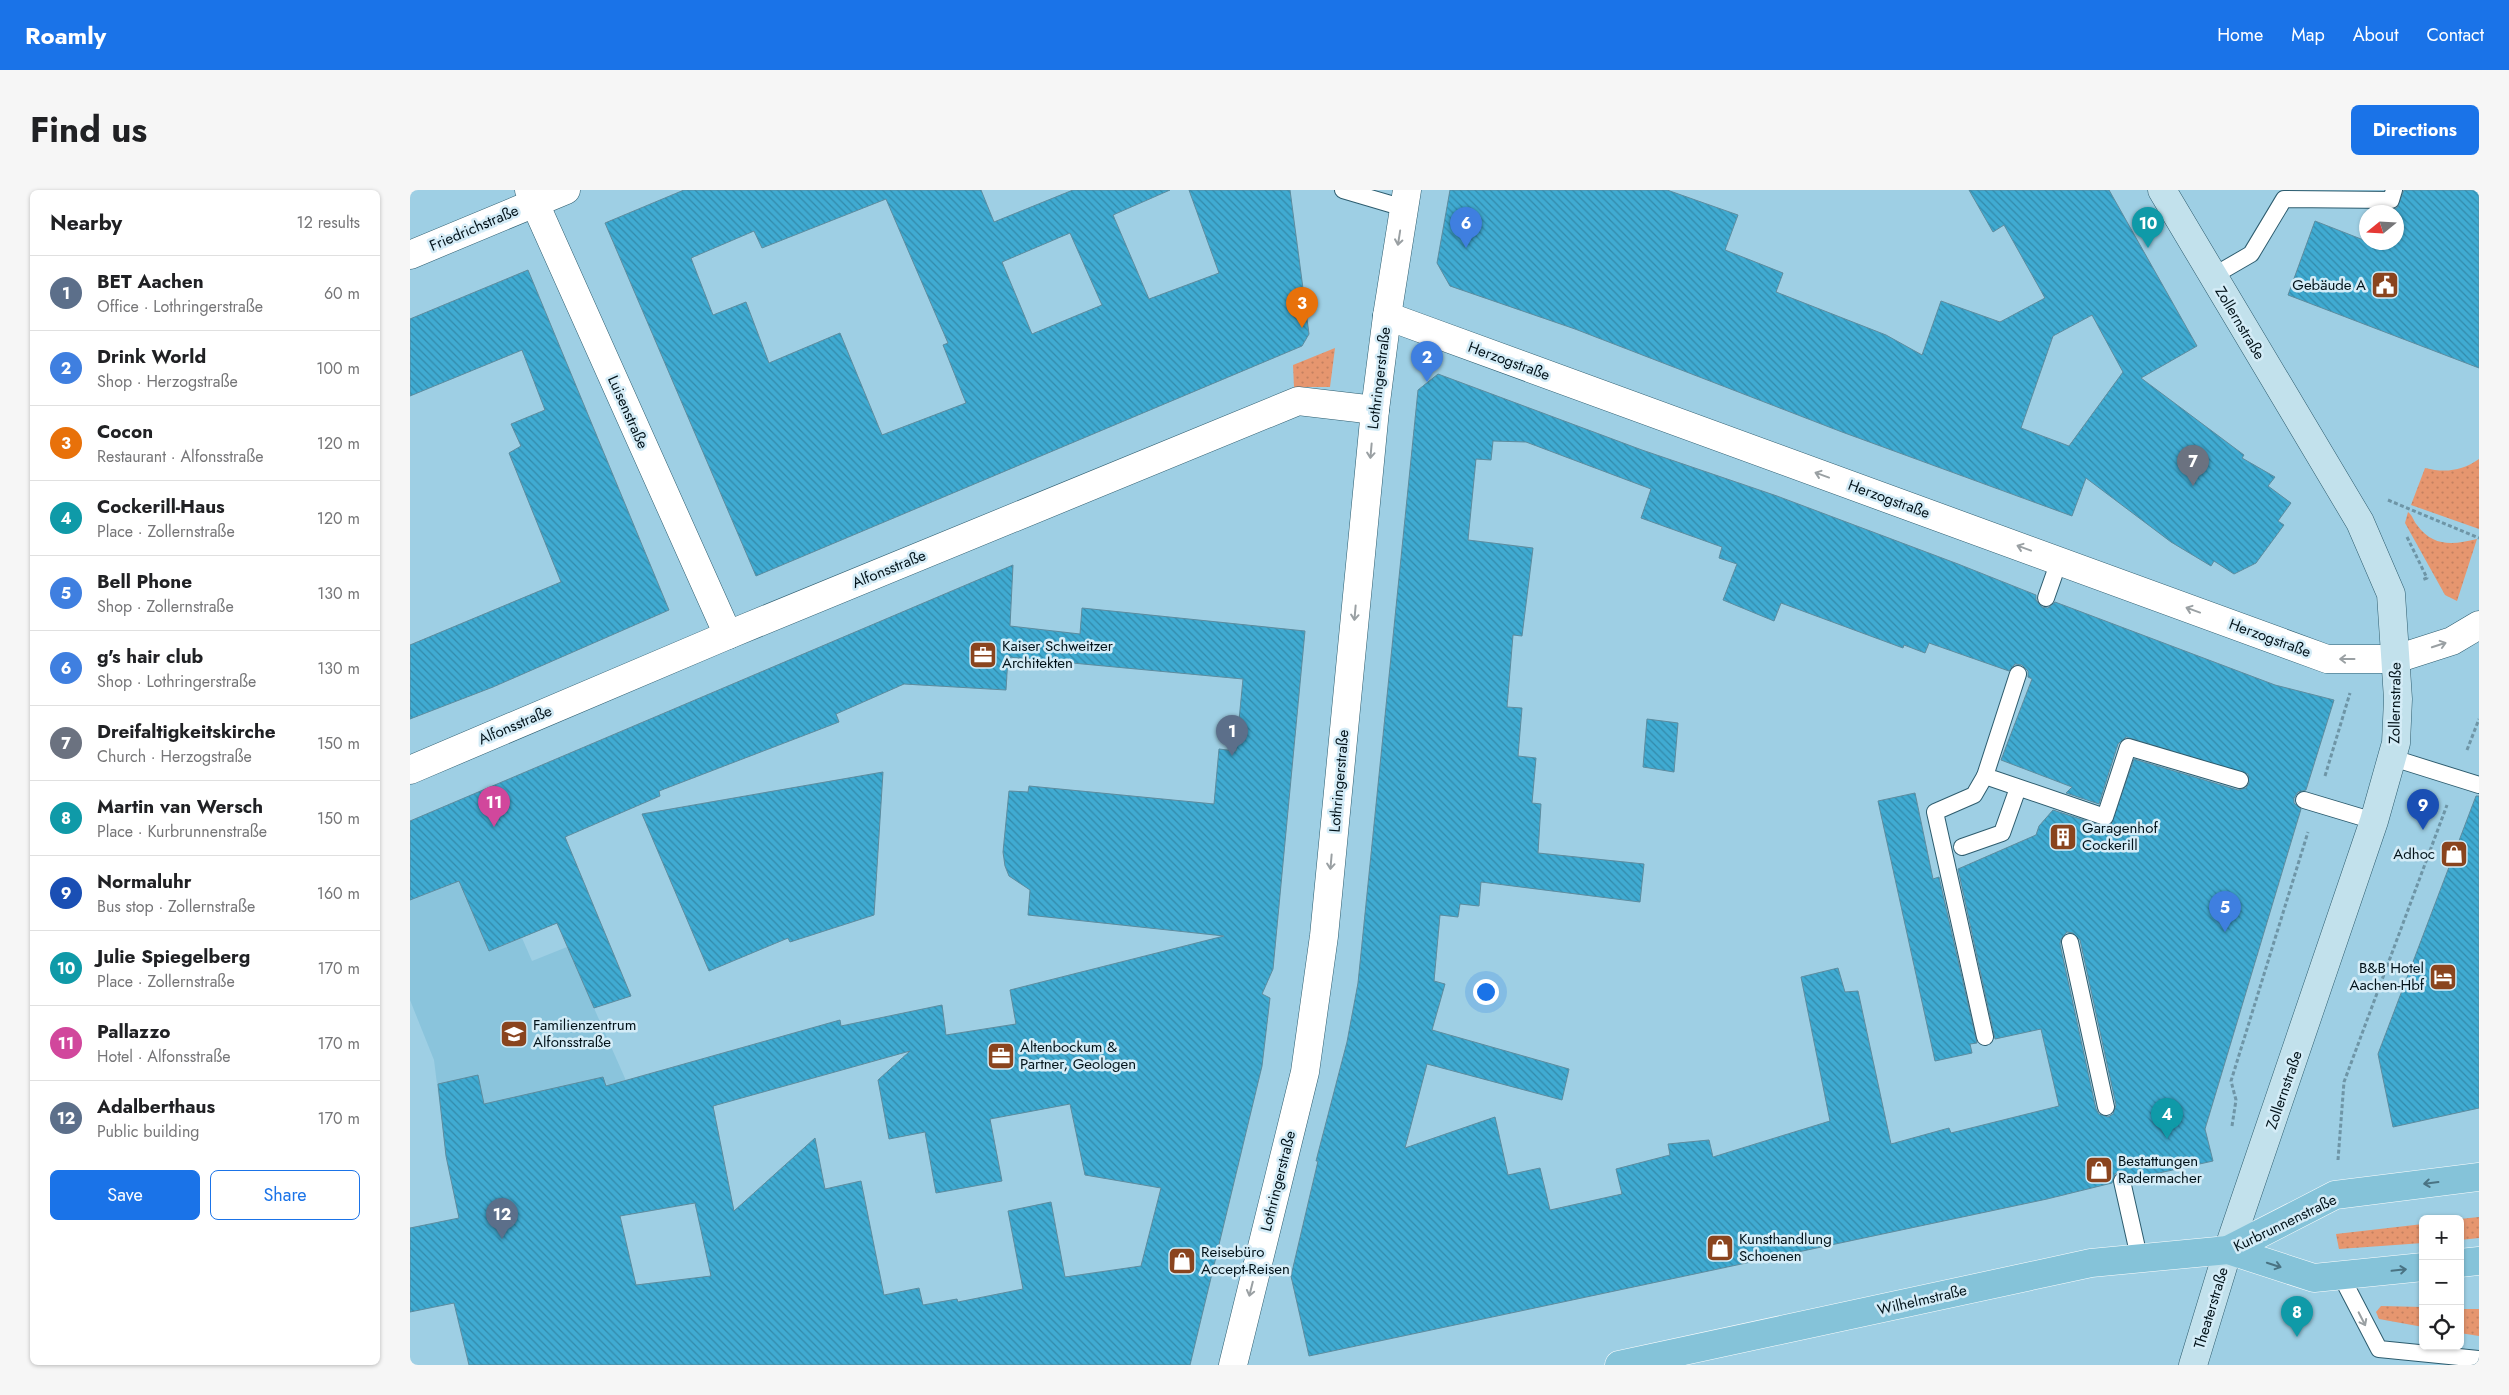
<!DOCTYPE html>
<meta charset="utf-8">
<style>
body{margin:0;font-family:Jost,sans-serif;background:#f6f6f6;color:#202124}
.controls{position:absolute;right:15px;bottom:15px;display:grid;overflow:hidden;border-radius:8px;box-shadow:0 1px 4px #0004}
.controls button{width:45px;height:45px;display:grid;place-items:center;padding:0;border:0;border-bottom:1px solid #e0e0e0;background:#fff;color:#202124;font:25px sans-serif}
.compass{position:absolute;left:1949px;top:15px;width:45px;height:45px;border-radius:50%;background:#fff;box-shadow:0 1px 4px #0004;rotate:252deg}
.you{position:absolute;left:1075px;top:801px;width:18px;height:18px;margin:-12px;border:4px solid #fff;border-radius:50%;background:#1a73e8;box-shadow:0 0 0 8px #1a73e833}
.badge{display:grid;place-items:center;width:32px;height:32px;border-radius:50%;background:#1a73e8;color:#fff;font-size:16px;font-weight:700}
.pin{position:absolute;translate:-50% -41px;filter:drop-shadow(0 1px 2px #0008)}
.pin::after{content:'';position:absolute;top:26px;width:18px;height:15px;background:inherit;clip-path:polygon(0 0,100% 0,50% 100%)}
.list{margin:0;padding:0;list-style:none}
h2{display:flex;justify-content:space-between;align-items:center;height:65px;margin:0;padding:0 20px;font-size:21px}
h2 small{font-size:16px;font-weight:400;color:#757577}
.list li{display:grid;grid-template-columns:32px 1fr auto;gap:15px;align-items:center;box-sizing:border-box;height:75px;padding:0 20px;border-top:1px solid #e0e0e0}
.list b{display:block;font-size:19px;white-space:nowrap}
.list p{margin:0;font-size:16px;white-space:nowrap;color:#757577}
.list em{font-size:16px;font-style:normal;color:#757577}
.actions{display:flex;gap:10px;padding:15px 20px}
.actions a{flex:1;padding:11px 0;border:1px solid #1a73e8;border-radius:8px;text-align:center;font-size:18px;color:#1a73e8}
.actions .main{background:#1a73e8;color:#fff}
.icon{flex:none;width:28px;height:28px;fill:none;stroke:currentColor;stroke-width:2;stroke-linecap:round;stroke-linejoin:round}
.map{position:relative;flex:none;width:2069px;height:1175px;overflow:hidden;border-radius:8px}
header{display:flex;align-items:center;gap:30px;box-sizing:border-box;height:70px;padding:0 25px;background:#1a73e8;color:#fff}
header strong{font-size:24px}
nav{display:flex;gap:28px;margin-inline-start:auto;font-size:18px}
.intro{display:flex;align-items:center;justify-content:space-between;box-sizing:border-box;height:120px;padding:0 30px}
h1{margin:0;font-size:35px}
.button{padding:12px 22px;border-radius:8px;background:#1a73e8;color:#fff;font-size:18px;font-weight:700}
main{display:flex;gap:30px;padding:0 30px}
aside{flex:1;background:#fff;border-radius:8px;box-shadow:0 1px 4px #0004}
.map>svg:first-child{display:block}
</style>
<header>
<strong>Roamly</strong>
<nav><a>Home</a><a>Map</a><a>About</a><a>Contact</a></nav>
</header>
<div class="intro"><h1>Find us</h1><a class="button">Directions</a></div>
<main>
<aside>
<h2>Nearby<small>12 results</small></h2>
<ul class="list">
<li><span class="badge" style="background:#5c6f8a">1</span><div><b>BET Aachen</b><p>Office · Lothringerstraße</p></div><em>60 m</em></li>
<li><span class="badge" style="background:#3f7fe0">2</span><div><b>Drink World</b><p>Shop · Herzogstraße</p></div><em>100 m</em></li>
<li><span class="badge" style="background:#e8710a">3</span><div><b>Cocon</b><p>Restaurant · Alfonsstraße</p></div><em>120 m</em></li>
<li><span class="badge" style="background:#0f9aa8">4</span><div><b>Cockerill-Haus</b><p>Place · Zollernstraße</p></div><em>120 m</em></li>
<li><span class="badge" style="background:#3f7fe0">5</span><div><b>Bell Phone</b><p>Shop · Zollernstraße</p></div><em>130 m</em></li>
<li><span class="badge" style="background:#3f7fe0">6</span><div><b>g's hair club</b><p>Shop · Lothringerstraße</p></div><em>130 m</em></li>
<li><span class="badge" style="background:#6b7280">7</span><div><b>Dreifaltigkeitskirche</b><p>Church · Herzogstraße</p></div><em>150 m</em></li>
<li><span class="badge" style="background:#0f9aa8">8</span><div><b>Martin van Wersch</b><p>Place · Kurbrunnenstraße</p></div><em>150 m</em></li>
<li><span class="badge" style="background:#1a4fb4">9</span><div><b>Normaluhr</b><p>Bus stop · Zollernstraße</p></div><em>160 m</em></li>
<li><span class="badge" style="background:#0f9aa8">10</span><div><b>Julie Spiegelberg</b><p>Place · Zollernstraße</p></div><em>170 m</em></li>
<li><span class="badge" style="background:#d1479c">11</span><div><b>Pallazzo</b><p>Hotel · Alfonsstraße</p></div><em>170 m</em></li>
<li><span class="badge" style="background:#5c6f8a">12</span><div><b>Adalberthaus</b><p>Public building</p></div><em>170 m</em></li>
</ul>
<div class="actions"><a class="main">Save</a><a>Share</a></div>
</aside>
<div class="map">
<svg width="2069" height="1175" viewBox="0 0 2069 1175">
<defs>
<pattern id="grass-dots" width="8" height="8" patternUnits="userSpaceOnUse" patternTransform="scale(1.25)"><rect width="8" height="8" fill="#e6966f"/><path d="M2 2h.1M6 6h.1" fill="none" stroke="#c48060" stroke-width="1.8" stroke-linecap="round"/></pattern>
<pattern id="building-back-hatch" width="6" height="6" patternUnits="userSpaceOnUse" patternTransform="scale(1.25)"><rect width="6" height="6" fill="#40abd2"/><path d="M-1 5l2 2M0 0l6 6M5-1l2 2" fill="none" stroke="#338aaa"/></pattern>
</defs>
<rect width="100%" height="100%" fill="#9ecfe4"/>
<path fill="#8ac4dc" d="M 64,684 L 54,703 L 79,761 L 112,748 L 122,771 L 157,757 L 229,920 L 36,967 L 24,870 L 0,810 L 0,710 Z"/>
<g fill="url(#grass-dots)">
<path d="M 925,158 L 920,197 L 884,197 L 883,175 Z"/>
<path d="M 2069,269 L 2069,339 L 2001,315 L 2015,278 C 2035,283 2052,281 2069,269 Z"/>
<path d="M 1998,322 C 2003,326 2003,330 2007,335 C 2023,357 2043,355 2067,349 L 2047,411 L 2035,405 L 1995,333 Z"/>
<path d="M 2069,1027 L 2069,1048 L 2050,1050 L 2050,1029 Z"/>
<path d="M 2013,1034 L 2013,1053 L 1929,1059 L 1926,1044 Z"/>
<path d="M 1971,1116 L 2013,1117 L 2013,1137 L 1969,1129 L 1966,1122 Z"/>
<path d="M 2050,1119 L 2069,1119 L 2069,1146 L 2050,1143 Z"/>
</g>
<g fill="url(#building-back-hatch)" stroke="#5d8c9f" fill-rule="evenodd">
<path d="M 274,0 L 571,0 L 584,32 L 663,0 L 760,0 L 703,25 L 739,109 L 809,83 L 779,0 L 880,0 L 899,144 L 892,156 L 346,386 L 195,33 ZM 476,9 L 538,153 L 533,155 L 556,213 L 472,245 L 430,143 L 359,173 L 336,112 L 303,125 L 281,68 L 344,41 L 352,58 ZM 660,43 L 692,115 L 622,144 L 592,72 Z"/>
<path d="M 1040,0 L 1257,0 L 1328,25 L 1315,60 L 1373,83 L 1366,102 L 1476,145 L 1512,165 L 1531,111 L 1590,132 L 1635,108 L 1594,35 L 1583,42 L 1559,0 L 1699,0 L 1787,156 L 1731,188 L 1834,265 L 1832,268 L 1865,287 L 1858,296 L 1881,313 L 1868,331 L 1874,335 L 1846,373 L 1824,384 L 1804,371 L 1801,376 L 1761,352 L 1676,288 L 1662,326 L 1432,242 L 1165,139 L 1040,96 L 1027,73 ZM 1682,125 L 1713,182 L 1659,256 L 1611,238 L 1643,146 Z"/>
<path d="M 1994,0 L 2069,0 L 2069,178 L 1878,105 L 1905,31 L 1974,58 L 1973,52 L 1986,52 L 1986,22 L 1971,22 L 1971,20 L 1987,18 Z"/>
<path d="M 118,80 L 259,420 L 83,497 L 0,529 L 0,455 L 151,392 L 99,263 L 111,256 L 101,234 L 135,220 L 112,160 L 0,206 L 0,129 Z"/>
<path d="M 1028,184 L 1232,260 L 1367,306 L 1548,374 L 1626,405 L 1626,410 L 1632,417 L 1638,418 L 1645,412 L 1865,495 L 1924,510 L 1896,600 L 1888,602 L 1884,608 L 1884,613 L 1891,619 L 1795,939 L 1803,971 L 1722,989 L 1719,984 L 1710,981 L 1705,984 L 1702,993 L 1637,1009 L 899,1166 L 881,1086 L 908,971 L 906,971 L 937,852 L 948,793 L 1008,200 ZM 1083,251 L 1116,252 L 1241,299 L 1231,328 L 1312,357 L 1309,368 L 1327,374 L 1313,410 L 1364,431 L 1371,413 L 1493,458 L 1494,455 L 1515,463 L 1519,453 L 1599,481 L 1605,474 L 1612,475 L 1618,481 L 1618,487 L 1622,489 L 1591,570 L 1662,597 L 1656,603 L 1689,614 L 1708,554 L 1716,547 L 1838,584 L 1839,593 L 1836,598 L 1828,600 L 1724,569 L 1701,635 L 1692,636 L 1643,620 L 1629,636 L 1626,645 L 1548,679 L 1585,849 L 1631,839 L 1649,916 L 1541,943 L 1539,938 L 1481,954 L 1448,801 L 1435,802 L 1428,778 L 1391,787 L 1420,931 L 1303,967 L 1299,950 L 1258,954 L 1260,965 L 1206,979 L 1212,1004 L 1140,1020 L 1130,978 L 1098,985 L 1085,927 L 995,958 L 1017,874 L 1152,910 L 1159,879 L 1022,840 L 1035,794 L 1024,791 L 1030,725 L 1048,727 L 1050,714 L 1069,716 L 1071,692 L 1230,712 L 1234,674 L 1128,663 L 1131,614 L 1122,613 L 1126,568 L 1108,566 L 1112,518 L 1097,517 L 1103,445 L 1112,446 L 1123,358 L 1058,350 L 1066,269 L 1081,270 ZM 1657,742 L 1663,743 L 1670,750 L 1706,915 L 1703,924 L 1698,927 L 1689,924 L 1686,919 L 1650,754 L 1651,749 Z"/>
<path d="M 603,375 L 600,436 L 670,444 L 672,418 L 895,441 L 863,779 L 852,804 L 860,808 L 852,876 L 780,1175 L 59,1175 L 44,1113 L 0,1122 L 0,1038 L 49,1028 L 36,966 L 28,894 L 68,885 L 74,914 L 193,887 L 196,896 L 430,830 L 431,836 L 532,815 L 536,845 L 606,834 L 600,800 L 814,746 L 618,725 L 620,700 L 599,686 L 595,676 L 593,662 L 599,601 L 618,602 L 619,596 L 804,614 L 809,559 L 826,561 L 833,489 L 598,467 L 596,500 L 494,494 L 426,524 L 429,532 L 249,601 L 250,606 L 155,647 L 221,806 L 184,818 L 147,733 L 79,761 L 49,691 L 0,710 L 0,631 ZM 500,861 L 468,890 L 479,949 L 515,942 L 526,1003 L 592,991 L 580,929 L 660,914 L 675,985 L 751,998 L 731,1076 L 655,1087 L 641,1012 L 598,1021 L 613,1099 L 548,1112 L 547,1109 L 513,1115 L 509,1098 L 474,1105 L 451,991 L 415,999 L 405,948 L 324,1021 L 303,916 ZM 285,1013 L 301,1086 L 226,1095 L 210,1026 Z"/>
<path d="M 1237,529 L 1268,533 L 1264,582 L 1233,577 Z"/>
<path d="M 473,582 L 464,725 L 380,752 L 378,748 L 299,781 L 232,624 Z"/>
<path d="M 1505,603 L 1523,689 L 1529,687 L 1567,853 L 1560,854 L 1562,863 L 1525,871 L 1468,611 Z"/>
<path d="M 2066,606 L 2069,606 L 2069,918 L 1983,937 L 1968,864 Z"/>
</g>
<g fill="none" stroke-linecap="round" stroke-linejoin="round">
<g stroke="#2d5c6e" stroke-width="18">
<g id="lane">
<path d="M 933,0 L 994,18"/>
<path d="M 1803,86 L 1841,64 L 1874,9 L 1981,10 L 1984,0"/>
<path d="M 1636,408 L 1649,371"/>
<path d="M 1608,484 L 1575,586 L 1695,627 L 1718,557 L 1830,590"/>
<path d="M 1983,568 L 2069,595"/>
<path d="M 1575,586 L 1564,605 L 1525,622 L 1575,847"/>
<path d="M 1894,610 L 1964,631"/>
<path d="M 1552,657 L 1592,643 L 1608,598"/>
<path d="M 1660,752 L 1696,917"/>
<path d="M 1712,991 L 1729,1067"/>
<path d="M 1931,1086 L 1969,1159 L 2069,1169"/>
</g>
</g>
<g stroke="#2d5c6e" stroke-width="29">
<g id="street">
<path d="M 119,0 L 318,445"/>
<path d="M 0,65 L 156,0"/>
<path d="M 977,126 L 1917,469 L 1986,469 L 2042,451 L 2069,435"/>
<path d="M 0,580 L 318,445 L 888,211 L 965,220"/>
<path d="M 823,1175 L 895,882 L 914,746 L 965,220 L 977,126 L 997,0"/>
</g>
</g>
<g stroke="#2d5c6e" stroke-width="29">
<path id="secondary" d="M 1752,0 L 1950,332 L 1981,404 L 1988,509 L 1986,553 L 1964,631 L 1818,1060 L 1783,1175"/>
</g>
<g stroke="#fff" stroke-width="29">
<g id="primary">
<path d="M 1818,1060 L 1925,1005 L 2069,987"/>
<path d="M 2050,1073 L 2069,1071"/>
<path d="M 1209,1175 L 1681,1073 L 1818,1060 L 1904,1088 L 2013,1077"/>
</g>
</g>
<g stroke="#6e95a6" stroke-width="3" stroke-dasharray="4 2.5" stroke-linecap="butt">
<path d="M 1978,310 L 2069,348"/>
<path d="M 1997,347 L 2017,388 L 2012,390"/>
<path d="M 2057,560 L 2069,529"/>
<path d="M 1915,586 L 1940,503"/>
<path d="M 1822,936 L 1826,910 L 1821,891 L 1898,642"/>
<path d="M 1928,970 L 1934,892 L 2037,615"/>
</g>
<use href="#lane" stroke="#fff" stroke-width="16"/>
<use href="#street" stroke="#fff" stroke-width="28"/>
<use href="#secondary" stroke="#c2e1ec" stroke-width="28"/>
<use href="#primary" stroke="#85c3d9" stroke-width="28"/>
</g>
<defs><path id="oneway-shaft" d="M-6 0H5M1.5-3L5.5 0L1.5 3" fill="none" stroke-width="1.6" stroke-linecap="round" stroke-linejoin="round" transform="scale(1.25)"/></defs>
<g stroke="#9aa0a3">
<use href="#oneway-shaft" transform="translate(989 48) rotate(99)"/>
<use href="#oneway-shaft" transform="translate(961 261) rotate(95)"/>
<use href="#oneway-shaft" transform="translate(1412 285) rotate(-160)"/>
<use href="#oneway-shaft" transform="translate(1614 358) rotate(-160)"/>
<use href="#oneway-shaft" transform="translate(1783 420) rotate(-160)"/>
<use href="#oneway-shaft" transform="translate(945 423) rotate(95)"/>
<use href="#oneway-shaft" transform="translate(2029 455) rotate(-18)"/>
<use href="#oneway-shaft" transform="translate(1937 469) rotate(-180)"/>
<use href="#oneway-shaft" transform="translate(921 672) rotate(95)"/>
<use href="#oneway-shaft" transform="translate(841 1099) rotate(104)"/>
<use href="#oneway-shaft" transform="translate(1952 1129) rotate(63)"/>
</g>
<g stroke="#4a7383">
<use href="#oneway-shaft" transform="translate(2021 993) rotate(173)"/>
<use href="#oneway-shaft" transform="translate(1864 1075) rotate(18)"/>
<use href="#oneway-shaft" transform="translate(1989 1080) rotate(-6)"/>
</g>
<defs>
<g id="civic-square" transform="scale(1.4375)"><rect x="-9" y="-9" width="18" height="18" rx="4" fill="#8a441e" stroke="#d4ecf7"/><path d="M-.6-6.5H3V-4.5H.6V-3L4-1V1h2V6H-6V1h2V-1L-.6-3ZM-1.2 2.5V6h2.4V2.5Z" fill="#fff"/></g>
<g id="office-square" transform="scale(1.4375)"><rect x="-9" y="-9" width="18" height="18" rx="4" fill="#8a441e" stroke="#d4ecf7"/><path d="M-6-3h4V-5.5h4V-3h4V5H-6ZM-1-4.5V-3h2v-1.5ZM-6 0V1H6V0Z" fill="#fff"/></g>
<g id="building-square" transform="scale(1.4375)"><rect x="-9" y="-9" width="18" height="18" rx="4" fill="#8a441e" stroke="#d4ecf7"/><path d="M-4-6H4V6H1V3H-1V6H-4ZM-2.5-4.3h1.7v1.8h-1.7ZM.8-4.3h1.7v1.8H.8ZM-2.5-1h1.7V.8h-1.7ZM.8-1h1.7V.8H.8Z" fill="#fff"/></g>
<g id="shop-square" transform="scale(1.4375)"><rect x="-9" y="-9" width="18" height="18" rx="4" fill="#8a441e" stroke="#d4ecf7"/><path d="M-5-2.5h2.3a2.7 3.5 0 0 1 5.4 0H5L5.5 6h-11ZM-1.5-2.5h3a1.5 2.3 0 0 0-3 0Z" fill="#fff"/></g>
<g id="hotel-square" transform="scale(1.4375)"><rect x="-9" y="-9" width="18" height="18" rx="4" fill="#8a441e" stroke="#d4ecf7"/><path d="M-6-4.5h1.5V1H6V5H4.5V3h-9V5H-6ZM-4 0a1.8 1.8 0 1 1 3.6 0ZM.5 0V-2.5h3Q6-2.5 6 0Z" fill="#fff"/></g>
<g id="school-square" transform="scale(1.4375)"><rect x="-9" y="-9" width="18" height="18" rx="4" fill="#8a441e" stroke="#d4ecf7"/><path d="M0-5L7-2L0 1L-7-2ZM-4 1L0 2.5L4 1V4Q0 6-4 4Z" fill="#fff"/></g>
</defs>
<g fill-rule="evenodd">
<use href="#civic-square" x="1975" y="95"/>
<use href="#office-square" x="573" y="465"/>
<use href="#building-square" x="1653" y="647"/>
<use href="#shop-square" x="2044" y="664"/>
<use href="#hotel-square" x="2033" y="787"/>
<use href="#school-square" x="104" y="844"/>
<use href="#office-square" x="591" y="866"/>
<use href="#shop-square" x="1689" y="980"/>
<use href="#shop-square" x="1310" y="1058"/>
<use href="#shop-square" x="772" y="1071"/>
</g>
<g text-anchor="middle" stroke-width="5" stroke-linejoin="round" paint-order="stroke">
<g font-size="15" fill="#021219" stroke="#d4ecf7">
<text transform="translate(64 38) rotate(-23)" y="5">Friedrichstraße</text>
<text transform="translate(1830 133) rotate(59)" y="5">Zollernstraße</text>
<text transform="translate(1099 171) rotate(20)" y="5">Herzogstraße</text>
<text transform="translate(969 188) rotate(-83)" y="5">Lothringerstraße</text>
<text transform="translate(218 222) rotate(66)" y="5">Luisenstraße</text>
<text transform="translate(1479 309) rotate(20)" y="5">Herzogstraße</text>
<text transform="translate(479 379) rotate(-22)" y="5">Alfonsstraße</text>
<text transform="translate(1860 448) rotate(20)" y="5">Herzogstraße</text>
<text transform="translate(1985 513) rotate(-89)" y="5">Zollernstraße</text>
<text transform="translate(105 535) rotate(-23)" y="5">Alfonsstraße</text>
<text transform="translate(929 591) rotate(-85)" y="5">Lothringerstraße</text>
<text transform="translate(1874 900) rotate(-71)" y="5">Zollernstraße</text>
<text transform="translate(868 991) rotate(-76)" y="5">Lothringerstraße</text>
<text transform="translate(1875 1033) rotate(-26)" y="5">Kurbrunnenstraße</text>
<text transform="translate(1512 1110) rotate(-13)" y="5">Wilhelmstraße</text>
<text transform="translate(1801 1118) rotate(-73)" y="5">Theaterstraße</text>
</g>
<g font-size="15" fill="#021219" stroke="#d4ecf7" text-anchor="start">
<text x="1956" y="100" text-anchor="end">Gebäude A</text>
<text x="592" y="461">Kaiser Schweitzer<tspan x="592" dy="17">Architekten</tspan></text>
<text x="1672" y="643">Garagenhof<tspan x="1672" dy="17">Cockerill</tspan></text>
<text x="2025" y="669" text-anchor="end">Adhoc</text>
<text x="2014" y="783" text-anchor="end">B&amp;B Hotel<tspan x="2014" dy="17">Aachen-Hbf</tspan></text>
<text x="123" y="840">Familienzentrum<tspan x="123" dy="17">Alfonsstraße</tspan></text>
<text x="610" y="862">Altenbockum &amp;<tspan x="610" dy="17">Partner, Geologen</tspan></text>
<text x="1708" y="976">Bestattungen<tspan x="1708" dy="17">Radermacher</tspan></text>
<text x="1329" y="1054">Kunsthandlung<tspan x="1329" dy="17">Schoenen</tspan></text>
<text x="791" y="1067">Reisebüro<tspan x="791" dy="17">Accept-Reisen</tspan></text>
</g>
</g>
</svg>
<div class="controls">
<button>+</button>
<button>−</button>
<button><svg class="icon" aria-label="locate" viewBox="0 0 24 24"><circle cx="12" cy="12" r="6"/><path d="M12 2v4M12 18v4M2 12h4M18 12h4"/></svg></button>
</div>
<svg class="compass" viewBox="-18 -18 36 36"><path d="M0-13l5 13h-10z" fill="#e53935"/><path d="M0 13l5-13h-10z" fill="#757577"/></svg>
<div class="you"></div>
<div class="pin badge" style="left:822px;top:566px;background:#5c6f8a">1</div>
<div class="pin badge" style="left:1017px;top:192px;background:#3f7fe0">2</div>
<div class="pin badge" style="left:892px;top:138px;background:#e8710a">3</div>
<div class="pin badge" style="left:1757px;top:949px;background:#0f9aa8">4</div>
<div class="pin badge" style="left:1815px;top:742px;background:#3f7fe0">5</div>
<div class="pin badge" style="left:1056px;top:58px;background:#3f7fe0">6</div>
<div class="pin badge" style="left:1783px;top:296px;background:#6b7280">7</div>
<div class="pin badge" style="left:1887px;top:1147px;background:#0f9aa8">8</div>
<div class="pin badge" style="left:2013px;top:640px;background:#1a4fb4">9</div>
<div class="pin badge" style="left:1738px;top:58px;background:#0f9aa8">10</div>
<div class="pin badge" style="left:84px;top:637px;background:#d1479c">11</div>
<div class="pin badge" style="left:92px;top:1049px;background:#5c6f8a">12</div>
</div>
</main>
